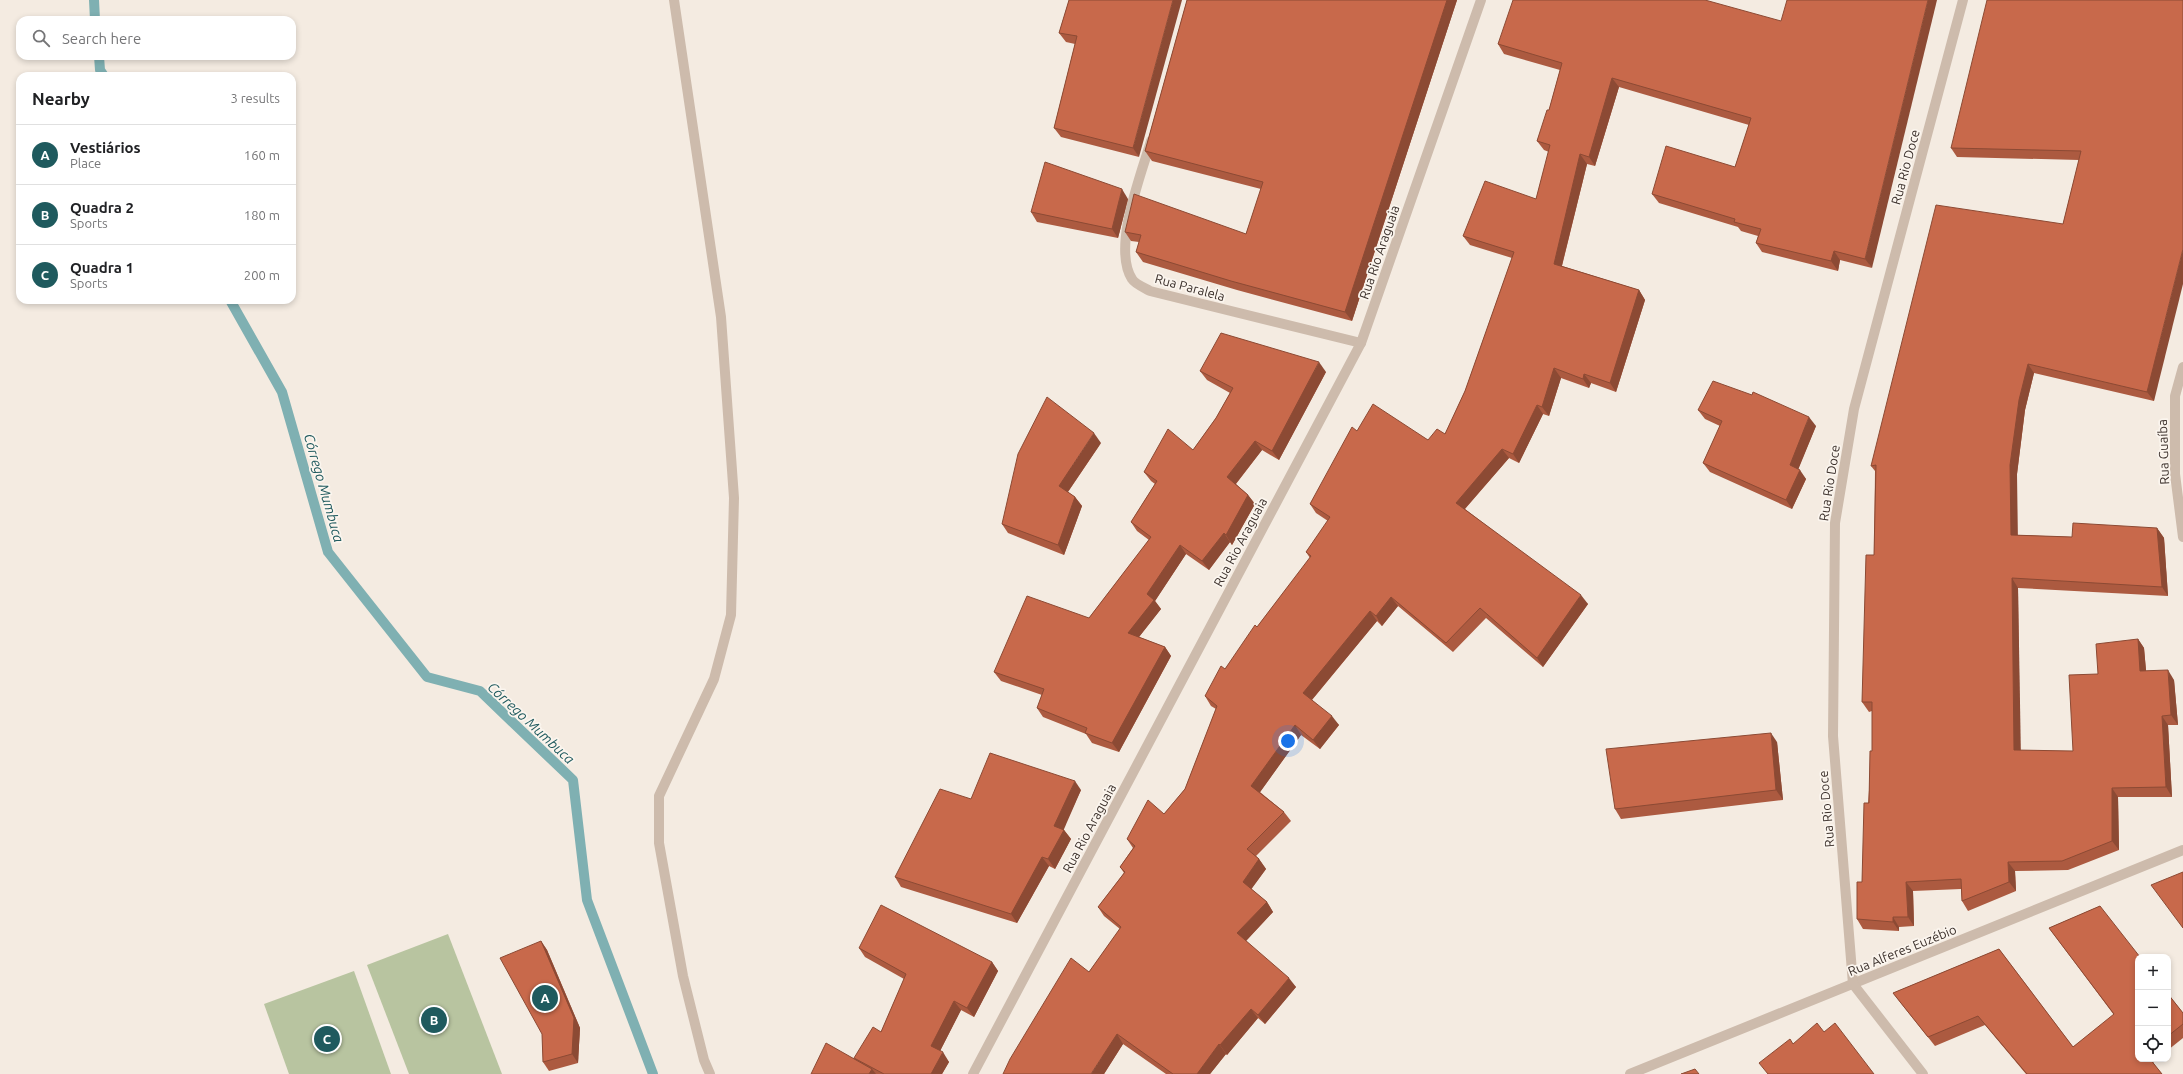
<!DOCTYPE html>
<meta charset="utf-8">
<style>
body{margin:0;font-family:Ubuntu,sans-serif;background:#f2f2f2;color:#202124}
.controls{position:absolute;right:12px;bottom:12px;display:grid;overflow:hidden;border-radius:8px;box-shadow:0 2px 6px #0003}
.controls button{width:36px;height:36px;display:grid;place-items:center;padding:0;border:0;border-bottom:1px solid #e0e0e0;background:#fff;color:#202124;font:20px sans-serif}
.you{position:absolute;left:1288px;top:741px;width:14px;height:14px;margin:-10px;border:3px solid #fff;border-radius:50%;background:#1a73e8;box-shadow:0 0 0 6px #1a73e833}
.badge{display:grid;place-items:center;width:26px;height:26px;border-radius:50%;background:#1f5a5e;color:#fff;font-size:13px;font-weight:700}
.pin{position:absolute;translate:-50% -50%;border:2px solid #fff;box-shadow:0 1px 4px #0006}
.list{margin:0;padding:0;list-style:none}
h2{display:flex;justify-content:space-between;align-items:center;height:52px;margin:0;padding:0 16px;font-size:17px}
h2 small{font-size:13px;font-weight:400;color:#757577}
.list li{display:grid;grid-template-columns:26px 1fr auto;gap:12px;align-items:center;box-sizing:border-box;height:60px;padding:0 16px;border-top:1px solid #e0e0e0}
.list b{display:block;font-size:15px;white-space:nowrap}
.list p{margin:0;font-size:13px;white-space:nowrap;color:#757577}
.list em{font-size:13px;font-style:normal;color:#757577}
.icon{flex:none;width:22px;height:22px;fill:none;stroke:currentColor;stroke-width:2;stroke-linecap:round;stroke-linejoin:round}
.map{position:relative;flex:none;width:2183px;height:1074px;overflow:hidden}
.search{position:absolute;background:#fff;box-shadow:0 2px 6px #0003;left:16px;top:16px;width:280px;height:44px;display:flex;align-items:center;gap:10px;box-sizing:border-box;padding:0 14px;border-radius:12px;color:#757577;font-size:15px}
.panel{position:absolute;background:#fff;box-shadow:0 2px 6px #0003;left:16px;top:72px;width:280px;height:232px;border-radius:12px}
.map>svg:first-child{display:block}
</style>
<div class="map">
<svg width="2183" height="1074" viewBox="0 0 2183 1074">
<rect width="100%" height="100%" fill="#f4ebe1"/>
<g fill="#b8c4a0">
<path d="M 448,934 L 502,1074 L 409,1074 L 367,965 Z"/>
<path d="M 354,971 L 391,1074 L 289,1074 L 264,1004 Z"/>
</g>
<g fill="none" stroke-linecap="round" stroke-linejoin="round">
<g stroke="#7fb0b2" stroke-width="10">
<path d="M 94,0 L 95,20"/>
<path d="M 99,56 L 100,70 L 104,76"/>
<path d="M 230,300 L 282,392 L 328,552 L 427,677 L 480,691 L 573,780 L 587,900 L 653,1074"/>
</g>
<g stroke="#cdbbac" stroke-width="10">
<path d="M 674,0 L 721,317 L 734,498 L 731,615 L 714,679 L 659,796 L 659,843 L 683,976 L 704,1060 L 710,1074"/>
<path d="M 1151,141 C 1141,175 1112,248 1132,279 C 1135,284 1145,288 1150,291 L 1361,343"/>
<path d="M 2183,367 L 2175,396 L 2175,474 L 2183,537"/>
<path d="M 973,1074 L 1361,343 L 1481,0"/>
<path d="M 1630,1074 L 2183,850"/>
<path d="M 1923,1074 L 1853,984 L 1833,736 L 1835,523 L 1854,409 L 1963,0"/>
</g>
</g>
<g fill="#ac5a40">
<path d="M 1069,0 L 1139,157 L 1061,137 L 1054,128 L 1075,44 L 1066,42 L 1059,33 Z"/>
<path d="M 1187,0 L 1457,0 L 1352,321 L 1237,290 L 1143,262 L 1136,252 L 1139,242 L 1131,241 L 1125,232 L 1246,234 L 1261,189 L 1152,161 L 1145,151 Z"/>
<path d="M 1705,0 L 1872,268 L 1840,260 L 1838,271 L 1762,252 L 1756,243 L 1758,236 L 1741,231 L 1738,227 L 1659,203 L 1652,194 L 1735,167 L 1749,125 L 1619,87 L 1595,166 L 1587,164 L 1562,266 L 1639,290 L 1645,300 L 1616,392 L 1591,383 L 1589,388 L 1561,378 L 1549,416 L 1543,414 L 1519,463 L 1509,458 L 1465,509 L 1588,604 L 1543,667 L 1486,618 L 1453,652 L 1398,606 L 1382,626 L 1377,621 L 1312,700 L 1339,725 L 1320,749 L 1301,735 L 1260,792 L 1284,812 L 1291,821 L 1256,856 L 1259,859 L 1266,869 L 1251,889 L 1267,902 L 1273,912 L 1246,941 L 1296,987 L 1265,1024 L 1258,1018 L 1227,1055 L 1226,1054 L 1210,1074 L 1166,1074 L 1123,1044 L 1104,1074 L 1089,972 L 1120,929 L 1104,916 L 1098,907 L 1124,873 L 1120,867 L 1133,848 L 1127,839 L 1164,814 L 1185,789 L 1216,709 L 1211,706 L 1205,696 L 1225,669 L 1257,627 L 1310,558 L 1306,552 L 1328,521 L 1316,513 L 1310,504 L 1357,431 L 1428,440 L 1445,434 L 1465,391 L 1512,258 L 1470,245 L 1463,236 L 1536,199 L 1549,152 L 1544,150 L 1537,141 L 1549,110 L 1560,70 L 1504,54 L 1498,44 Z"/>
<path d="M 2183,0 L 2154,401 L 2034,373 L 2025,410 L 2017,474 L 2017,535 L 2072,537 L 2157,528 L 2164,538 L 2168,596 L 2018,588 L 2020,751 L 2073,751 L 2098,674 L 2138,639 L 2144,648 L 2146,671 L 2174,680 L 2178,725 L 2168,725 L 2172,797 L 2118,797 L 2119,850 L 2068,870 L 2015,871 L 2016,891 L 1968,911 L 1962,901 L 1961,889 L 1913,891 L 1914,926 L 1899,927 L 1899,931 L 1863,929 L 1857,919 L 1862,882 L 1872,751 L 1872,711 L 1869,712 L 1862,702 L 1874,555 L 1875,471 L 1871,466 L 2063,224 L 2079,160 L 1957,157 L 1951,148 Z"/>
<path d="M 1128,199 L 1118,238 L 1037,222 L 1031,212 Z"/>
<path d="M 1200,371 L 1326,372 L 1279,460 L 1262,450 L 1236,484 L 1248,495 L 1255,504 L 1232,545 L 1230,542 L 1209,570 L 1186,554 L 1155,601 L 1161,609 L 1139,637 L 1165,647 L 1171,656 L 1119,752 L 1092,743 L 1086,734 L 1043,717 L 1037,708 L 1042,695 L 1001,681 L 994,672 L 1089,618 L 1149,540 L 1137,531 L 1131,522 L 1155,484 L 1151,481 L 1144,472 L 1193,450 L 1216,418 L 1230,393 L 1207,380 Z"/>
<path d="M 1698,410 L 1816,426 L 1798,469 L 1806,479 L 1792,509 L 1710,472 L 1703,463 L 1720,426 L 1705,419 Z"/>
<path d="M 1101,443 L 1068,492 L 1075,497 L 1082,506 L 1064,555 L 1008,533 L 1002,524 Z"/>
<path d="M 1777,742 L 1783,800 L 1621,819 L 1615,809 Z"/>
<path d="M 1081,790 L 1063,829 L 1064,830 L 1071,839 L 1055,869 L 1049,866 L 1017,923 L 901,887 L 895,877 L 971,799 Z"/>
<path d="M 2100,906 L 2138,1059 L 2157,1059 L 2153,1063 L 2162,1074 L 2026,1074 L 1985,1025 L 1935,1046 L 1900,1002 L 1893,993 L 1999,949 L 2073,1047 L 2114,1015 L 2049,928 Z"/>
<path d="M 541,941 L 547,950 L 580,1028 L 578,1063 L 549,1071 L 543,1062 Z"/>
<path d="M 859,948 L 992,962 L 998,971 L 974,1017 L 961,1010 L 940,1051 L 949,1062 L 942,1074 L 811,1074 L 854,1059 L 881,1032 L 904,979 L 865,957 Z"/>
<path d="M 2168,994 L 2183,1013 L 2183,1038 L 2168,1050 Z"/>
</g>
<g fill="#8c4a34">
<path d="M 1173,0 L 1182,0 L 1139,157 L 1133,148 Z"/>
<path d="M 1447,0 L 1457,0 L 1352,321 L 1345,312 Z"/>
<path d="M 1928,0 L 1937,0 L 1872,268 L 1865,259 Z"/>
<path d="M 1612,78 L 1619,87 L 1595,166 L 1589,157 Z"/>
<path d="M 1580,154 L 1587,164 L 1560,273 L 1554,264 Z"/>
<path d="M 1122,189 L 1128,199 L 1118,238 L 1112,229 Z"/>
<path d="M 2183,249 L 2183,284 L 2154,401 L 2147,392 Z"/>
<path d="M 1834,251 L 1840,260 L 1838,271 L 1831,261 Z"/>
<path d="M 1639,290 L 1645,300 L 1616,392 L 1610,383 Z"/>
<path d="M 1319,362 L 1326,372 L 1279,460 L 1272,451 Z"/>
<path d="M 2028,364 L 2034,373 L 2025,410 L 2017,474 L 2018,544 L 2011,535 L 2010,465 L 2019,400 Z"/>
<path d="M 1554,368 L 1561,378 L 1549,416 L 1542,407 Z"/>
<path d="M 1584,374 L 1591,383 L 1589,388 L 1583,379 Z"/>
<path d="M 1537,405 L 1543,414 L 1519,463 L 1513,454 Z"/>
<path d="M 1809,417 L 1816,426 L 1796,475 L 1790,465 Z"/>
<path d="M 1094,433 L 1101,443 L 1065,496 L 1059,486 Z"/>
<path d="M 1255,441 L 1262,450 L 1234,486 L 1227,477 Z"/>
<path d="M 1502,449 L 1509,458 L 1462,512 L 1456,503 Z"/>
<path d="M 1800,470 L 1806,479 L 1792,509 L 1786,500 Z"/>
<path d="M 1248,495 L 1255,504 L 1232,545 L 1226,535 Z"/>
<path d="M 1075,497 L 1082,506 L 1064,555 L 1058,545 Z"/>
<path d="M 2157,528 L 2164,538 L 2168,596 L 2162,587 Z"/>
<path d="M 1224,533 L 1230,542 L 1209,570 L 1202,561 Z"/>
<path d="M 1180,545 L 1186,554 L 1155,601 L 1161,609 L 1135,642 L 1128,633 L 1147,594 Z"/>
<path d="M 2012,578 L 2018,588 L 2021,760 L 2014,750 Z"/>
<path d="M 1581,595 L 1588,604 L 1543,667 L 1537,658 Z"/>
<path d="M 1391,597 L 1398,606 L 1382,626 L 1376,616 Z"/>
<path d="M 1370,611 L 1377,621 L 1310,702 L 1303,693 Z"/>
<path d="M 2138,639 L 2144,648 L 2147,681 L 2140,671 Z"/>
<path d="M 1165,647 L 1171,656 L 1119,752 L 1112,743 Z"/>
<path d="M 2168,670 L 2174,680 L 2178,725 L 2171,715 Z"/>
<path d="M 1332,716 L 1339,725 L 1320,749 L 1313,740 Z"/>
<path d="M 2162,716 L 2168,725 L 2172,797 L 2166,787 Z"/>
<path d="M 1295,725 L 1301,735 L 1258,795 L 1251,786 Z"/>
<path d="M 1771,733 L 1777,742 L 1783,800 L 1776,790 Z"/>
<path d="M 1075,781 L 1081,790 L 1061,836 L 1054,826 Z"/>
<path d="M 2112,788 L 2118,797 L 2119,850 L 2112,841 Z"/>
<path d="M 1064,830 L 1071,839 L 1055,869 L 1048,859 Z"/>
<path d="M 1042,857 L 1049,866 L 1017,923 L 1011,914 Z"/>
<path d="M 1259,859 L 1266,869 L 1250,891 L 1243,882 Z"/>
<path d="M 2008,862 L 2015,871 L 2016,891 L 2009,882 Z"/>
<path d="M 1906,882 L 1913,891 L 1914,926 L 1908,917 Z"/>
<path d="M 1267,902 L 1273,912 L 1244,943 L 1237,933 Z"/>
<path d="M 1893,917 L 1899,927 L 1899,931 L 1893,922 Z"/>
<path d="M 541,941 L 547,950 L 580,1028 L 578,1063 L 572,1054 Z"/>
<path d="M 992,962 L 998,971 L 974,1017 L 967,1008 Z"/>
<path d="M 1289,978 L 1296,987 L 1265,1024 L 1258,1015 Z"/>
<path d="M 954,1001 L 961,1010 L 938,1055 L 931,1046 Z"/>
<path d="M 1251,1009 L 1258,1018 L 1227,1055 L 1220,1045 Z"/>
<path d="M 1117,1034 L 1123,1044 L 1104,1074 L 1091,1074 Z"/>
<path d="M 1219,1044 L 1226,1054 L 1210,1074 L 1197,1074 Z"/>
<path d="M 943,1052 L 949,1062 L 942,1074 L 931,1074 Z"/>
<path d="M 872,1069 L 876,1074 L 869,1074 Z"/>
</g>
<g fill="#c8694b" stroke="#8c4a34">
<path d="M 1069,0 L 1173,0 L 1133,148 L 1054,128 L 1077,36 L 1059,33 Z"/>
<path d="M 1187,0 L 1447,0 L 1345,312 L 1231,281 L 1136,252 L 1141,235 L 1125,232 L 1134,194 L 1246,234 L 1263,182 L 1145,151 Z"/>
<path d="M 1513,0 L 1705,0 L 1781,21 L 1787,0 L 1928,0 L 1865,259 L 1834,251 L 1831,261 L 1756,243 L 1761,229 L 1734,222 L 1735,219 L 1652,194 L 1666,146 L 1735,167 L 1751,118 L 1612,78 L 1589,157 L 1580,154 L 1554,264 L 1639,290 L 1610,383 L 1584,374 L 1583,379 L 1554,368 L 1542,407 L 1537,405 L 1513,454 L 1502,449 L 1456,503 L 1581,595 L 1537,658 L 1480,608 L 1446,643 L 1391,597 L 1376,616 L 1370,611 L 1303,693 L 1332,716 L 1313,740 L 1295,725 L 1251,786 L 1284,812 L 1247,849 L 1259,859 L 1243,882 L 1267,902 L 1237,933 L 1289,978 L 1258,1015 L 1251,1009 L 1220,1045 L 1219,1044 L 1197,1074 L 1173,1074 L 1117,1034 L 1091,1074 L 1003,1074 L 1010,1059 L 1071,958 L 1089,972 L 1121,927 L 1098,907 L 1125,872 L 1120,867 L 1135,846 L 1127,839 L 1148,800 L 1164,814 L 1185,789 L 1217,706 L 1205,696 L 1221,666 L 1225,669 L 1255,625 L 1257,627 L 1311,556 L 1306,552 L 1330,517 L 1310,504 L 1352,427 L 1357,431 L 1373,404 L 1428,440 L 1437,429 L 1445,434 L 1465,391 L 1514,252 L 1463,236 L 1485,181 L 1536,199 L 1550,145 L 1537,141 L 1547,110 L 1549,110 L 1562,63 L 1498,44 Z"/>
<path d="M 1987,0 L 2183,0 L 2183,249 L 2147,392 L 2028,364 L 2019,400 L 2010,465 L 2011,535 L 2072,537 L 2073,523 L 2157,528 L 2162,587 L 2012,578 L 2014,750 L 2073,751 L 2069,675 L 2098,674 L 2096,644 L 2138,639 L 2140,671 L 2168,670 L 2171,715 L 2162,716 L 2166,787 L 2112,788 L 2112,841 L 2062,861 L 2008,862 L 2009,882 L 1962,901 L 1961,879 L 1906,882 L 1908,917 L 1893,917 L 1893,922 L 1857,919 L 1857,882 L 1862,882 L 1864,803 L 1869,803 L 1870,751 L 1872,751 L 1872,702 L 1862,702 L 1866,555 L 1874,555 L 1876,465 L 1871,466 L 1936,205 L 2063,224 L 2081,151 L 1951,148 Z"/>
<path d="M 1045,162 L 1122,189 L 1112,229 L 1031,212 Z"/>
<path d="M 1221,333 L 1319,362 L 1272,451 L 1255,441 L 1227,477 L 1248,495 L 1226,535 L 1224,533 L 1202,561 L 1180,545 L 1147,594 L 1154,600 L 1128,633 L 1165,647 L 1112,743 L 1085,733 L 1087,728 L 1037,708 L 1044,689 L 994,672 L 1027,596 L 1089,618 L 1151,537 L 1131,522 L 1157,481 L 1144,472 L 1168,429 L 1193,450 L 1216,418 L 1233,388 L 1200,371 Z"/>
<path d="M 1713,381 L 1752,395 L 1753,392 L 1809,417 L 1790,465 L 1800,470 L 1786,500 L 1703,463 L 1722,421 L 1698,410 Z"/>
<path d="M 1047,397 L 1094,433 L 1059,486 L 1075,497 L 1058,545 L 1002,524 L 1018,454 Z"/>
<path d="M 1771,733 L 1776,790 L 1615,809 L 1606,749 Z"/>
<path d="M 990,753 L 1075,781 L 1054,826 L 1064,830 L 1048,859 L 1042,857 L 1011,914 L 895,877 L 940,789 L 971,799 Z"/>
<path d="M 2183,872 L 2183,928 L 2151,885 Z"/>
<path d="M 881,905 L 992,962 L 967,1008 L 954,1001 L 931,1046 L 943,1052 L 931,1074 L 884,1074 L 854,1058 L 873,1027 L 881,1032 L 906,974 L 859,948 Z"/>
<path d="M 2100,906 L 2140,957 L 2138,957 L 2138,1059 L 2150,1059 L 2162,1074 L 2027,1074 L 1978,1016 L 1928,1037 L 1893,993 L 1999,949 L 2073,1047 L 2114,1014 L 2049,928 Z"/>
<path d="M 541,941 L 574,1018 L 572,1054 L 543,1062 L 542,1034 L 500,958 Z"/>
<path d="M 2168,994 L 2183,1013 L 2183,1024 L 2168,1036 Z"/>
<path d="M 1817,1023 L 1824,1032 L 1835,1023 L 1874,1074 L 1768,1074 L 1759,1063 L 1790,1039 L 1793,1044 Z"/>
<path d="M 826,1043 L 872,1069 L 869,1074 L 811,1074 Z"/>
<path d="M 1695,1069 L 1699,1074 L 1681,1074 Z"/>
</g>
<g text-anchor="middle" stroke-width="3.5" stroke-linejoin="round" paint-order="stroke">
<g font-size="13" fill="#3b302b" stroke="#fbf5ee">
<text transform="translate(1905 167) rotate(-75)" y="5">Rua Rio Doce</text>
<text transform="translate(1379 252) rotate(-71)" y="5">Rua Rio Araguaia</text>
<text transform="translate(1190 287) rotate(15)" y="5">Rua Paralela</text>
<text transform="translate(2163 452) rotate(-92)" y="5">Rua Guaíba</text>
<text transform="translate(1829 483) rotate(-81)" y="5">Rua Rio Doce</text>
<text transform="translate(1240 542) rotate(-62)" y="5">Rua Rio Araguaia</text>
<text transform="translate(1826 809) rotate(-95)" y="5">Rua Rio Doce</text>
<text transform="translate(1089 828) rotate(-62)" y="5">Rua Rio Araguaia</text>
<text transform="translate(1902 950) rotate(-22)" y="5">Rua Alferes Euzébio</text>
</g>
<g font-size="14" font-style="italic" fill="#1f5a5e" stroke="#fbf5ee">
<text transform="translate(324 488) rotate(74)" y="5">Córrego Mumbuca</text>
<text transform="translate(531 723) rotate(43)" y="5">Córrego Mumbuca</text>
</g>
</g>
</svg>
<div class="controls">
<button>+</button>
<button>−</button>
<button><svg class="icon" aria-label="locate" viewBox="0 0 24 24"><circle cx="12" cy="12" r="6"/><path d="M12 2v4M12 18v4M2 12h4M18 12h4"/></svg></button>
</div>
<div class="you"></div>
<div class="pin badge" style="left:545px;top:998px">A</div>
<div class="pin badge" style="left:434px;top:1020px">B</div>
<div class="pin badge" style="left:327px;top:1039px">C</div>
<div class="search"><svg class="icon" aria-label="search" viewBox="0 0 24 24"><circle cx="10" cy="10" r="6"/><path d="M15 15l6 6"/></svg>Search here</div>
<section class="panel">
<h2>Nearby<small>3 results</small></h2>
<ul class="list">
<li><span class="badge">A</span><div><b>Vestiários</b><p>Place</p></div><em>160 m</em></li>
<li><span class="badge">B</span><div><b>Quadra 2</b><p>Sports</p></div><em>180 m</em></li>
<li><span class="badge">C</span><div><b>Quadra 1</b><p>Sports</p></div><em>200 m</em></li>
</ul>
</section>
</div>
